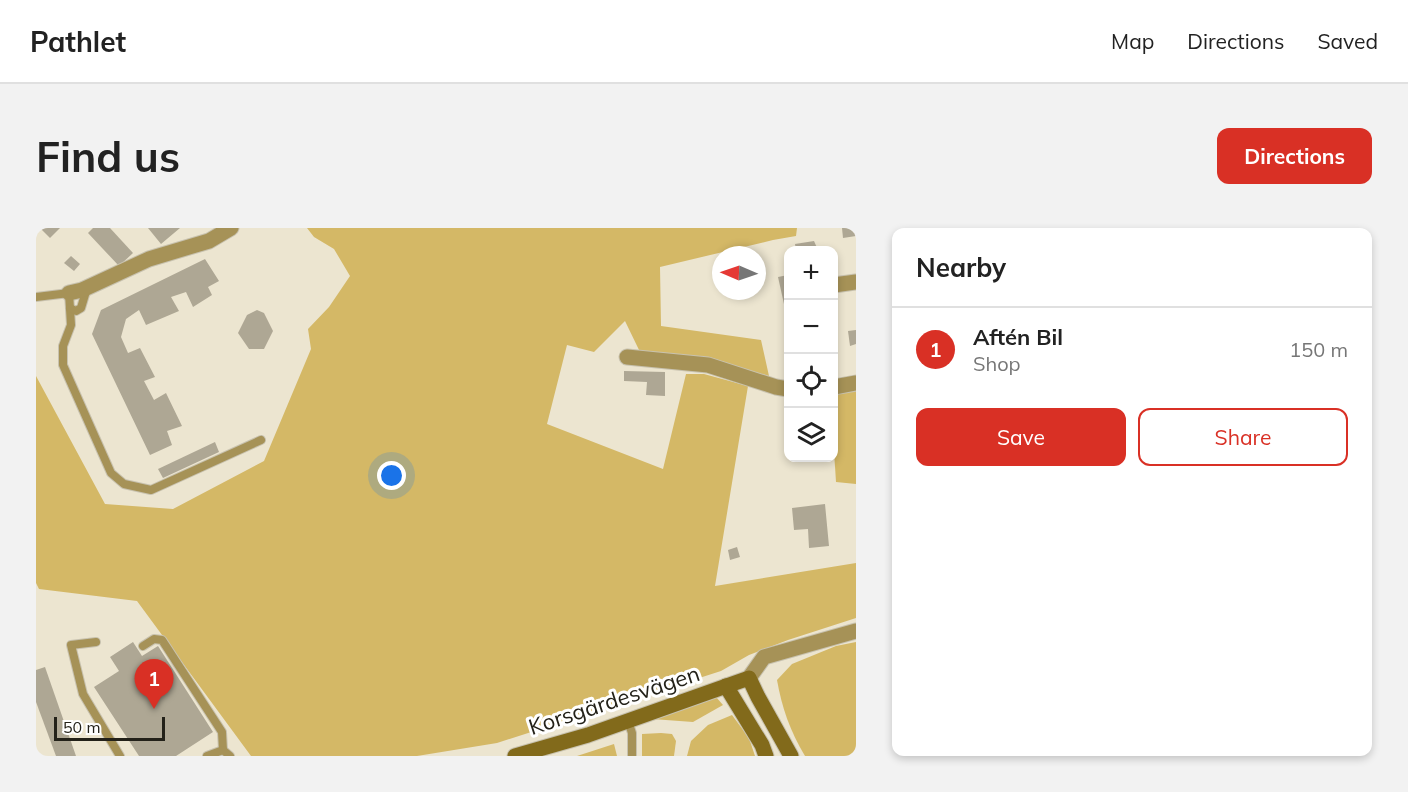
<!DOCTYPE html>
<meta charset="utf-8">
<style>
body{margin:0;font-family:Mulish,sans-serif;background:#f2f2f2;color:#222}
.controls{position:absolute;right:18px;top:18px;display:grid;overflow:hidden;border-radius:12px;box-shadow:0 3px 9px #0003}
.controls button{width:54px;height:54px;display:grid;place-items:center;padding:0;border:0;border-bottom:2px solid #e0e0e0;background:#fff;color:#222;font:30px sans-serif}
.compass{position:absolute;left:676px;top:18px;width:54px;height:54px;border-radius:50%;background:#fff;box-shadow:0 3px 9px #0003;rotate:272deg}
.scale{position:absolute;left:18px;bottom:15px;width:111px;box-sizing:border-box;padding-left:6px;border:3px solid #232119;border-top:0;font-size:16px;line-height:21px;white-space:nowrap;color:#232119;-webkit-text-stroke:4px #fff;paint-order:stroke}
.you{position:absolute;left:356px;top:248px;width:21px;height:21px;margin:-15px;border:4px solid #fff;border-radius:50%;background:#1a73e8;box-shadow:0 0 0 9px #1a73e833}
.badge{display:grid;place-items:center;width:39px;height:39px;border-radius:50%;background:#d93025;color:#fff;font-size:20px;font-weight:700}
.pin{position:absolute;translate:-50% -50px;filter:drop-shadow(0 2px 3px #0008)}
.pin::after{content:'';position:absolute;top:32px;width:21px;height:18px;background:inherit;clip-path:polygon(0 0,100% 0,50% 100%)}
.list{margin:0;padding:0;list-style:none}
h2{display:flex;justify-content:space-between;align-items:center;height:78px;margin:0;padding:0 24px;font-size:26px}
h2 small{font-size:20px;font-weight:400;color:#767676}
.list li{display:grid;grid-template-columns:39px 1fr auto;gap:18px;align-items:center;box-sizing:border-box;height:84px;padding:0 24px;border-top:2px solid #e0e0e0}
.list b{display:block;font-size:22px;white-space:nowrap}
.list p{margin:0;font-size:20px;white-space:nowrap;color:#767676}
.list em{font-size:20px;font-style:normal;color:#767676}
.actions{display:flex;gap:12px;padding:18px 24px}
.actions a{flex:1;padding:14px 0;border:2px solid #d93025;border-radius:12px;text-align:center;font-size:21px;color:#d93025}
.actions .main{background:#d93025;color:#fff}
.icon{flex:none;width:33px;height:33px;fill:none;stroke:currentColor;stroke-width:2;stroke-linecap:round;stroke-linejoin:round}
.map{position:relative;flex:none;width:820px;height:528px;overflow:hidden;border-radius:12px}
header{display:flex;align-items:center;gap:36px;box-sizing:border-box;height:84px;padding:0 30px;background:#fff;border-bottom:2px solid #e0e0e0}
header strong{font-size:28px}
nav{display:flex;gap:33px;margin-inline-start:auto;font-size:21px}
.intro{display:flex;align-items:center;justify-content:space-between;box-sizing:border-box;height:144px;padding:0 36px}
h1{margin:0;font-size:42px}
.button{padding:15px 27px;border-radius:12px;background:#d93025;color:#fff;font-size:21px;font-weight:700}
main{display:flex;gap:36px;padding:0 36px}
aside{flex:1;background:#fff;border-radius:12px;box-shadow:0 3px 9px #0003}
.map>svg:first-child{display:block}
</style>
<header>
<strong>Pathlet</strong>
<nav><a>Map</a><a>Directions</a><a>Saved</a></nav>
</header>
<div class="intro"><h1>Find us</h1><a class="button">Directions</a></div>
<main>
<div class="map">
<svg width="820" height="528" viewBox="0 0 820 528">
<rect width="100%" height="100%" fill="#ece5d0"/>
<g fill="#d4b866">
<path d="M 271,0 L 761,0 L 760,8 L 737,12 L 624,39 L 625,98 L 725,112 L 733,148 L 678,133 L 604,124 L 589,93 L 558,124 L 531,117 L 511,196 L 627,241 L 650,146 L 668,146 L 712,158 L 679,358 L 820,335 L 820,390 L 752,412 L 713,427 L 685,443 L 461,515 L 381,528 L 215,528 L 101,373 L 3,361 L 0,355 L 0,148 L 69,276 L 137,281 L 228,233 L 275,121 L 272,101 L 293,79 L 314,48 L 298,21 L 278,9 Z"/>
<path d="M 820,161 L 820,256 L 800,254 L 798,223 L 798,165 Z"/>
<path d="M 820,414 L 820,528 L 769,528 C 754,503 746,480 741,452 L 756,436 L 800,418 Z"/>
<path d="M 680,469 L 687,477 L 657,494 L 616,491 Z"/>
<path d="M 696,487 L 713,510 L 719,528 L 651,528 L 655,513 L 672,497 Z"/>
<path d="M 625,505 L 636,506 L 640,513 L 638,528 L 606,528 L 606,506 Z"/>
<path d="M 578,516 L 581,528 L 541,528 Z"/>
</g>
<g fill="#aea794">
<path d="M 4,0 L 24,0 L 14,10 Z"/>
<path d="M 57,0 L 74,0 L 97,25 L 83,38 L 52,5 Z"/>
<path d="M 112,0 L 144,0 L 125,16 Z"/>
<path d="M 806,0 L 820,0 L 820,8 L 807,10 Z"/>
<path d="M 778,13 L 782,22 L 760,22 L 759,16 Z"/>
<path d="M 35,28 L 44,36 L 38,43 L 28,35 Z"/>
<path d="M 169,31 L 183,53 L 172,59 L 176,67 L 157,79 L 150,64 L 135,69 L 143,83 L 110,97 L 103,82 L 90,91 L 85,109 L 92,125 L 104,120 L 119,149 L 108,153 L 118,172 L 130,165 L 146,198 L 131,203 L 136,217 L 114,227 L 56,106 L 65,82 Z"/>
<path d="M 752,47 L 752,85 L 750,85 L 742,49 Z"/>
<path d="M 221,82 L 228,85 L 237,103 L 228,121 L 213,121 L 202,105 L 211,87 Z"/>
<path d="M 820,102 L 820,116 L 814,118 L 812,103 Z"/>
<path d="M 588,143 L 629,144 L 629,168 L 610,167 L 611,154 L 588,153 Z"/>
<path d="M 179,214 L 183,224 L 127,250 L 122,241 Z"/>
<path d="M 789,276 L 793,318 L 773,320 L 772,301 L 758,302 L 756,280 Z"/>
<path d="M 701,319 L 704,329 L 694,332 L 692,322 Z"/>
<path d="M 97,414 L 106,428 L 122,418 L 177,504 L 140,528 L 103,528 L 58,459 L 83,443 L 74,429 Z"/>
<path d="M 9,439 L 40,528 L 20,528 L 0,474 L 0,442 Z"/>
</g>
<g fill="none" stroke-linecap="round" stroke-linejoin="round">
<g stroke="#c8c2af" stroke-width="10">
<g id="lane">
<path d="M 0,69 L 33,65 L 35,97 L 27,118 L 27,137 L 75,245 L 88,256 L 115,262 L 225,212"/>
<path d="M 34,80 L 40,83 L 45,80 L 51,60"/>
<path d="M 60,414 L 35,417 L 47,466 L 84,528"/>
<path d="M 107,418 L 118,411 L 126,412 L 186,504 L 187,522"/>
<path d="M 592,493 L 596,505 L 596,528"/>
<path d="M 171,528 L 187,522 L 194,528"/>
</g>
</g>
<g stroke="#c8c2af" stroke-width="17">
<g id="street">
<path d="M 798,57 L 820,54"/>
<path d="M 33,65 L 46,62 L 113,31 L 173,13 L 195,0"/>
<path d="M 591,129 L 672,137 L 740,159 L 752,161"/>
<path d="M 798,159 L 820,155"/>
<path d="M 713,450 L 728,429 L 820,403"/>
</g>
</g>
<g stroke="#c8c2af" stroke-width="17">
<g id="secondary">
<path d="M 690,458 L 726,517 L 730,528"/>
<path d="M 479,528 L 552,507 L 713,450 L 722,469 L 755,528"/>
</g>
</g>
<use href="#lane" stroke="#a69257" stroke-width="8"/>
<use href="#street" stroke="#a69257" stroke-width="15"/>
<use href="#secondary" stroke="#826a1b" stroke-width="15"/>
</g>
<g text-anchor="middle" stroke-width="6" stroke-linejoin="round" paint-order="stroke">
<g font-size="22" fill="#232119" stroke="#fff">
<text transform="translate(578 472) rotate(-18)" y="8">Korsgärdesvägen</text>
</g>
</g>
</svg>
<div class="controls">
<button>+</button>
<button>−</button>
<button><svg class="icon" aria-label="locate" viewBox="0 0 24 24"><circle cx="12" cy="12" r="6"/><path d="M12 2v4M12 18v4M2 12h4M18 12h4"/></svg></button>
<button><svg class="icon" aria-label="layers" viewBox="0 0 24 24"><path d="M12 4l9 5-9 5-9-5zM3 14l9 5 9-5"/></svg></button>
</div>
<svg class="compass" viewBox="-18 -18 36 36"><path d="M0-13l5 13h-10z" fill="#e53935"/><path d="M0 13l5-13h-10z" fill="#767676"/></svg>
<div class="scale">50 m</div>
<div class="you"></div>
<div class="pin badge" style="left:118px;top:481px">1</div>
</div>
<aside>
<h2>Nearby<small></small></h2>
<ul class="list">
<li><span class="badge">1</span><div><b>Aftén Bil</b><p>Shop</p></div><em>150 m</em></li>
</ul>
<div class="actions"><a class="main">Save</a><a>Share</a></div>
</aside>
</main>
